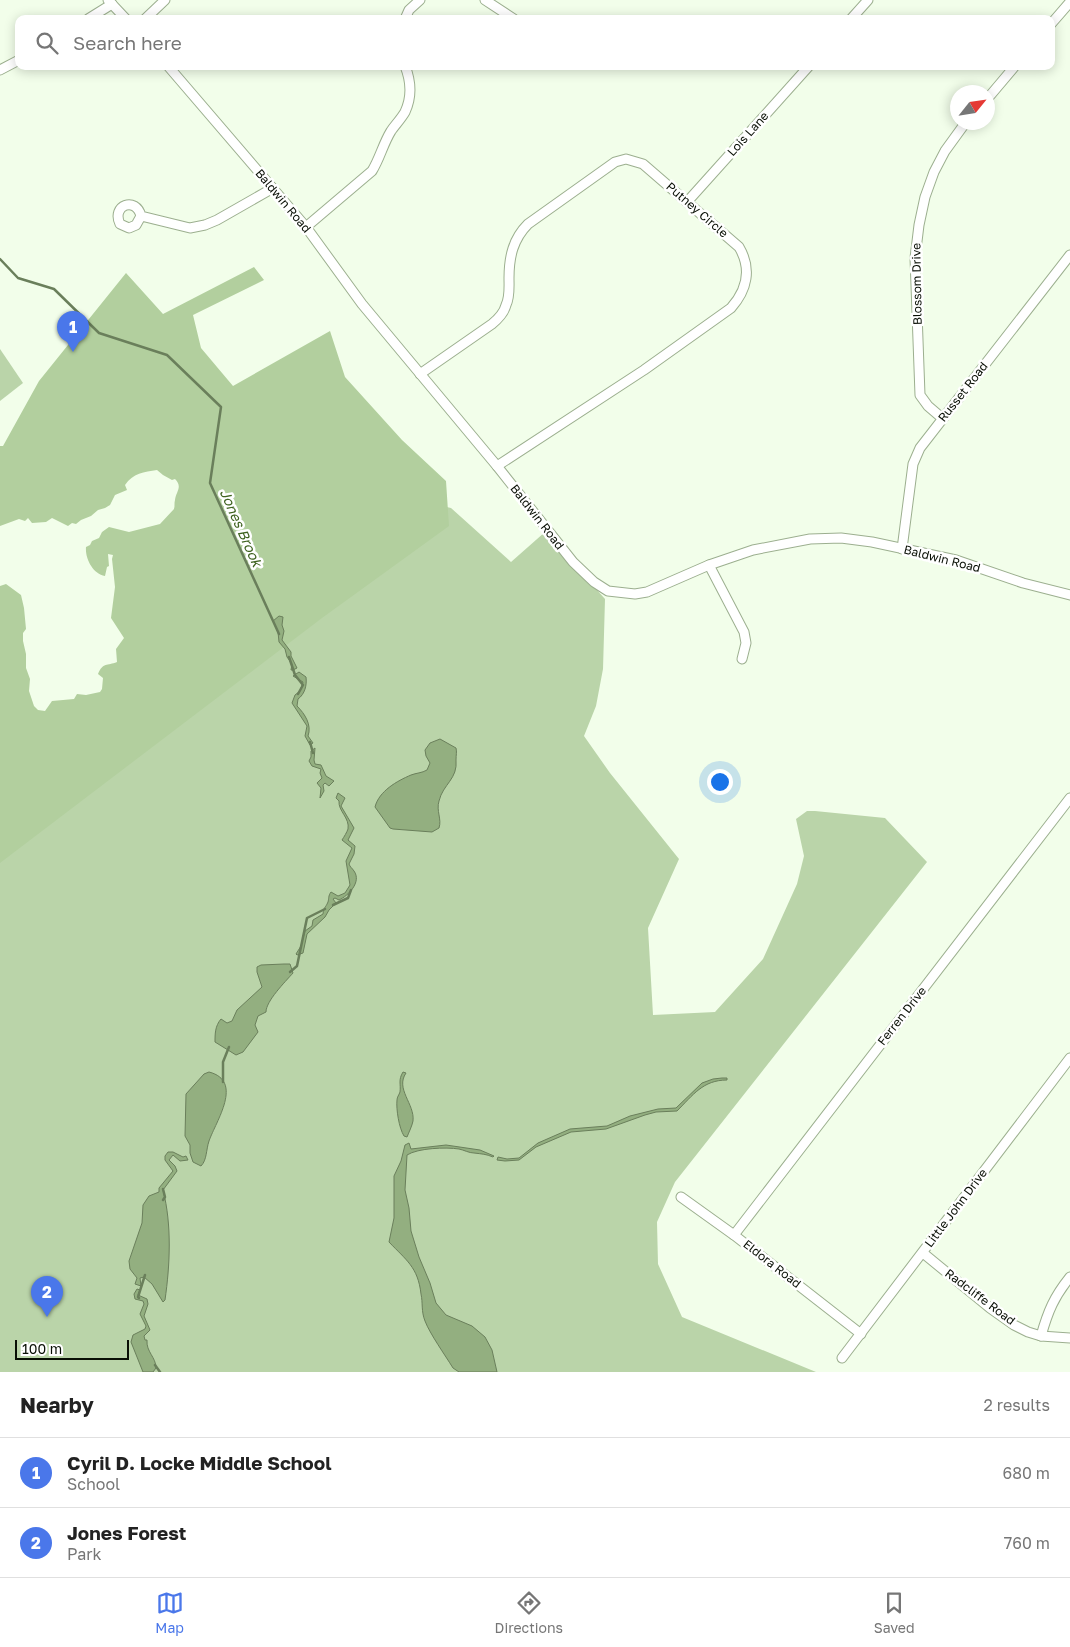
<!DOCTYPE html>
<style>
body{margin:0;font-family:"Golos Text",sans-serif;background:#f2f2f2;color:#222}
.compass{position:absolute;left:950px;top:85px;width:45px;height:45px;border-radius:50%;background:#fff;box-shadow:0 2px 12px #0003;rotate:60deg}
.scale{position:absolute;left:15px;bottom:12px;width:114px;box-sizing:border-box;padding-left:5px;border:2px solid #090f05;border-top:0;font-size:14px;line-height:18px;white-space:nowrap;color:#090f05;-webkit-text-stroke:4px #fff;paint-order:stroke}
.you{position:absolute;left:719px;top:781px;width:18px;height:18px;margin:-12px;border:4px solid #fff;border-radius:50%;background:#1a73e8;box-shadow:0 0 0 8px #1a73e833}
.badge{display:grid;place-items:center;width:32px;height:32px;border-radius:50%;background:#4a77ea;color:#fff;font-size:16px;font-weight:700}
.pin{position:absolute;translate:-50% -41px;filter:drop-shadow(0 1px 2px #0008)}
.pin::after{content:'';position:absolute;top:26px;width:18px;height:15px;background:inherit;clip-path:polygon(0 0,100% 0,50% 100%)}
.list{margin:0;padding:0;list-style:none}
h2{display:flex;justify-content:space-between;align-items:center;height:65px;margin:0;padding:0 20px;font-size:21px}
h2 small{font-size:16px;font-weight:400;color:#767676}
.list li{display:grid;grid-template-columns:32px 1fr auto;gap:15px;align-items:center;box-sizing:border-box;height:70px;padding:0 20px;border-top:1px solid #e0e0e0}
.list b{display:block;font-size:19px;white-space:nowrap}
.list p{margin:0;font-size:16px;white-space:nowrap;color:#767676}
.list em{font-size:16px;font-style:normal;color:#767676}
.icon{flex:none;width:28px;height:28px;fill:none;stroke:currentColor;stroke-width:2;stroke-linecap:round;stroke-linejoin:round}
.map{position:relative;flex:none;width:1070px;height:1372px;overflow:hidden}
.search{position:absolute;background:#fff;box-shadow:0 2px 12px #0003;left:15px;right:15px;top:15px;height:55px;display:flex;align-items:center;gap:12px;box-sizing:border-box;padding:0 18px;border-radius:10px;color:#767676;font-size:19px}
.sheet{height:205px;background:#fff}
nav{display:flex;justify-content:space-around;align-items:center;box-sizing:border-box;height:70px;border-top:1px solid #e0e0e0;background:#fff;font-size:14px;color:#767676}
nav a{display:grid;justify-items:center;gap:2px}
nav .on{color:#4a77ea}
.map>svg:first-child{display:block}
</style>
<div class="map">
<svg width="1070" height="1372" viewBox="0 0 1070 1372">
<rect width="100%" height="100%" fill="#f2feea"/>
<g fill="#bad4a9">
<path d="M 0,349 L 23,383 L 0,401 Z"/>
<path d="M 425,502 L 451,508 L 511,562 L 545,532 L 605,599 L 603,669 L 596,706 L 584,736 L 610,773 L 679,859 L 648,928 L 653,1015 L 715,1012 L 763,959 L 797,884 L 804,856 L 796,819 L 807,811 L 815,811 L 885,818 L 927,862 L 675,1182 L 657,1222 L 658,1264 L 682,1317 L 816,1372 L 0,1372 L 0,790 Z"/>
</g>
<path fill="#b2cf9e" d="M 254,267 L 264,280 L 193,315 L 201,348 L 233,386 L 330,331 L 345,377 L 402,440 L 446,481 L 449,526 L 322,618 L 0,863 L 0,586 L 6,584 L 21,595 L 24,608 L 26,629 L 23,633 L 23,641 L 26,654 L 26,668 L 30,679 L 29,691 L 34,706 L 38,710 L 45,711 L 52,701 L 74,699 L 77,694 L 86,695 L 100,692 L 102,689 L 103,678 L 98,674 C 103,662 107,666 117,662 L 116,649 L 124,638 L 111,618 L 115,587 L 112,559 L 113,555 L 108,554 L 109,566 L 107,567 L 105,576 C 93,574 85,559 86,547 L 90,545 L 92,541 L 99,538 L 102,532 L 109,527 L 129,532 L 160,524 L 174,509 C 175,506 174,503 175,500 C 176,491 183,487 175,479 L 172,480 L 163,475 L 157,470 C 144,472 133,473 125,485 L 127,490 L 115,495 L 110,505 L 105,508 L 98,510 L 91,516 L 81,520 L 76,524 L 72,523 L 68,526 L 52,518 L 46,522 L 32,523 L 28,518 L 25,521 L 19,519 L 0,526 L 0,446 L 3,446 L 39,381 L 126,273 L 163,314 Z"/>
<g fill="#93af80" stroke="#6a7f5b">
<path d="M 279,616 L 283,617 L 282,625 L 284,631 L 282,640 L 291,652 L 291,656 L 297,668 L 293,670 L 291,670 L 292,664 L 287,657 L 285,649 L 279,642 L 278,632 L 273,621 Z"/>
<path d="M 299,672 L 306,677 C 307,685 305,694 298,699 L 297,706 C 305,714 312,725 308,736 L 313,743 L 310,745 L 305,736 L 307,726 L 292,703 L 295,695 L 300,691 L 303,682 L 293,676 Z"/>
<path d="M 440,739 L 456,748 C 457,752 456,755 456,760 C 458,779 443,784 439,801 C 436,811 442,819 439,828 L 432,832 L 393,829 L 390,828 L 375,807 C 379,791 397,781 411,775 C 416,773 422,773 427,770 L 430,763 L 426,756 L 425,750 L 430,743 Z"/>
<path d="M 315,748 L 314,760 L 315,764 L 321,765 L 326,776 L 334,781 L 329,786 L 325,783 L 323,785 L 324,791 L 320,798 L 321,788 L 317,783 L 322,778 L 320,773 L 321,769 L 312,766 L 309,761 L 311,757 L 311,751 Z"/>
<path d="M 338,793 L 345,798 L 341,806 L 354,828 L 348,840 L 355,846 L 354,854 L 349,864 C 350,867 352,868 354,871 C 362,882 348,896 339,900 L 335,898 L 333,899 L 336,903 L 329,910 L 325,917 L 307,934 L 303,953 L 297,955 L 296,954 L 301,946 L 305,931 L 312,926 L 313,920 L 323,914 C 324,906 325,909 328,902 C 329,899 328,896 331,892 L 338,896 L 345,893 L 350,885 L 346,861 L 352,848 L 342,840 C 344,837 347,832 348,829 C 350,818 338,811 339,801 L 336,798 Z"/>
<path d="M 284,964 L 290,964 L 293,973 C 285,982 266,1001 266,1012 L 258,1016 L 255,1025 L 258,1032 L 243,1052 L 236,1055 L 215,1042 C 215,1034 215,1026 221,1019 L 227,1023 L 232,1021 L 237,1010 L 262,987 L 257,972 L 257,967 L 261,965 Z"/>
<path d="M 209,1072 C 244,1081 216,1121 209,1141 C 206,1150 207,1160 201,1166 L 193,1162 L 190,1153 L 190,1145 L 185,1136 L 186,1094 L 204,1074 Z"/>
<path d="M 403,1072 L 406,1073 C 395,1089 415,1104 413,1121 C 412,1126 409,1132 407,1137 L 404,1136 C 399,1128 396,1109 397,1100 C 397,1097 399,1095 400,1092 C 401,1084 398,1080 403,1072 Z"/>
<path d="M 722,1078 L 727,1078 L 727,1080 C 703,1080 693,1095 677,1111 L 656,1112 L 645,1115 L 606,1129 L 571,1132 L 536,1147 L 519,1160 L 505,1161 L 497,1160 L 498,1157 L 507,1159 L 519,1158 L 538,1143 L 570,1129 L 607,1126 L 630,1116 L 658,1109 L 676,1108 L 702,1083 L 713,1079 Z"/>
<path d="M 409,1143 L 411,1149 L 446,1145 L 480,1150 L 494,1156 L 493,1157 C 486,1154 482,1154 474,1153 C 469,1153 464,1150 459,1149 C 446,1147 418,1148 407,1155 L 405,1190 L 409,1208 L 411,1231 L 419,1257 L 430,1283 L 436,1303 L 446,1315 L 472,1326 L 485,1337 L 492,1350 L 497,1372 L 459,1372 L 453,1368 C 445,1355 430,1334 425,1321 C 421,1311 423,1303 421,1294 C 418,1267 406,1260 389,1242 L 394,1218 L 394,1176 L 401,1161 L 405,1145 Z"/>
<path d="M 168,1152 L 173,1152 L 183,1157 L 186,1156 L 188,1160 L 180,1161 L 173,1155 L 169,1160 L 175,1166 L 177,1171 L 163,1190 C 172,1225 170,1265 165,1300 L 163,1302 L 152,1284 L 144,1277 L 140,1278 L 141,1286 L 135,1284 L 137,1278 L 130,1269 L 129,1261 L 142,1223 L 143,1205 L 149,1196 L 159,1192 L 159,1188 L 173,1171 L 165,1160 L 165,1156 Z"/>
<path d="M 137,1289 L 140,1290 L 138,1295 L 147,1299 L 148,1304 L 144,1316 L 150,1330 L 144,1336 L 145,1340 L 147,1340 C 146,1352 156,1357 156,1368 L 153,1372 L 143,1372 L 131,1342 L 133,1335 L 145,1329 L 146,1326 L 140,1314 L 144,1304 L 143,1301 L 135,1299 L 134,1294 Z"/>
</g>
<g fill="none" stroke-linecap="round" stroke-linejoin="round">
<g stroke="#6a7f5b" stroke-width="2.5">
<path d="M 0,259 L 18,278 L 54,289 L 99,333 L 167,355 L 221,407 L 210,483 L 279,634"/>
<path d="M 289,657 L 295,675 L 303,685 L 298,694"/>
<path d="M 310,742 L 313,753"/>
<path d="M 333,905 L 348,898 L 351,890"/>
<path d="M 290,972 L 297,966 L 307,918 L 325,909"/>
<path d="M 223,1082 L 223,1062 L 229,1047"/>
<path d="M 163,1200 L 165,1197 L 163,1189"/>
<path d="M 139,1298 L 138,1297 L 145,1275"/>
<path d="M 155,1365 L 160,1372"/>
</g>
<g stroke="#9caf8f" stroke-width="11">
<g id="minor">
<path d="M 108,0 L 126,19"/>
<path d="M 485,0 L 514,19"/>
<path d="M 88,19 L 112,4"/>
<path d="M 145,19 L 165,0"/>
<path d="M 405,19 L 409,10 L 420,0"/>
<path d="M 851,19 L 868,0"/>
<path d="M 1051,24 L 1070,2"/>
<path d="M 168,66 L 306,227 L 362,304 L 497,466 L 573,562 L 594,582 L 608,591 L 635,594 L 647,592 L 709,565 L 753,550 L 810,539 L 841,538 L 872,542 L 956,560 L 1023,583 L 1070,595"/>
<path d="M 0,70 L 19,60"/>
<path d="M 988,98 L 1015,66"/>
<path d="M 687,202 L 809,66"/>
<path d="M 141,216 L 136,225 L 129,228 L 120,224 C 111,205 136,196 141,216 L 190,228 L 205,225 L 217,220 L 273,188"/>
<path d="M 306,227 L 372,171 C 380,158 383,144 391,131 C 395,125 401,119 405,112 C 412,97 411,81 405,66"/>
<path d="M 420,374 L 492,324 C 498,319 504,313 506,305 C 510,297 509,287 509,278 C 509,257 513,239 528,224 L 615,162 L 626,159 L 643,164 L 739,247 C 752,269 747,290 731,308 L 644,370 L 497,466"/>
<path d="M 942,418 L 928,406 L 920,395 L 915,258 L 919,225 L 925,197 L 934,172 L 945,151 L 966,122"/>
<path d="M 902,549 L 913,464 L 920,448 L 1070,255"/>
<path d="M 709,565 L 744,632 L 746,643 L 742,659"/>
<path d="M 681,1197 L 734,1235 L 861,1334"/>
<path d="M 734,1235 L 1070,798"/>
<path d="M 923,1253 L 990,1308 L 1014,1325 L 1028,1332 L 1041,1336 L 1070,1338"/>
<path d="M 1041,1336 C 1048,1311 1054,1297 1070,1277"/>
<path d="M 842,1358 L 1070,1058"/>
</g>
</g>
<use href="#minor" stroke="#fff" stroke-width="9"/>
</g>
<g text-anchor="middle" stroke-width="5" stroke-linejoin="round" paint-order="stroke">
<g font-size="12" fill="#090f05" stroke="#fff">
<text transform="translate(748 134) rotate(-48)" y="4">Lois Lane</text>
<text transform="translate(283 201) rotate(50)" y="4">Baldwin Road</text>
<text transform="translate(697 210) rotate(41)" y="4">Putney Circle</text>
<text transform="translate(917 284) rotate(-91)" y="4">Blossom Drive</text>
<text transform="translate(963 392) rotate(-52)" y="4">Russet Road</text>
<text transform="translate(537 517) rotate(52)" y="4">Baldwin Road</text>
<text transform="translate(942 559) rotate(14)" y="4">Baldwin Road</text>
<text transform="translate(902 1016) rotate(-52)" y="4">Ferren Drive</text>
<text transform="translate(956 1208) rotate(-53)" y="4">Little John Drive</text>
<text transform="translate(772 1264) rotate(38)" y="4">Eldora Road</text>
<text transform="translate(980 1297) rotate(37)" y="4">Radcliffe Road</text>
</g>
<g font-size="14" font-style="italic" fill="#3f6320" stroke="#fff">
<text transform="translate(241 528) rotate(66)" y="5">Jones Brook</text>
</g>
</g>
</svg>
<svg class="compass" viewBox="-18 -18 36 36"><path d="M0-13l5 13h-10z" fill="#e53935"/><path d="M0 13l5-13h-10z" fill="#767676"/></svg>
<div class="scale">100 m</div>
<div class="you"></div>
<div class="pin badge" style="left:73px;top:352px">1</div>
<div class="pin badge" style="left:47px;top:1317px">2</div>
<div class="search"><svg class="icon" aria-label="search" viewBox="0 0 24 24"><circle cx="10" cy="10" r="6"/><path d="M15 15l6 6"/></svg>Search here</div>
</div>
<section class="sheet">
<h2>Nearby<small>2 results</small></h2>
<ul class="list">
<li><span class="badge">1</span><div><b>Cyril D. Locke Middle School</b><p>School</p></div><em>680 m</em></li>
<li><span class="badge">2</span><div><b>Jones Forest</b><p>Park</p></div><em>760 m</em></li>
</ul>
</section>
<nav>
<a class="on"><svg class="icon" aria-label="map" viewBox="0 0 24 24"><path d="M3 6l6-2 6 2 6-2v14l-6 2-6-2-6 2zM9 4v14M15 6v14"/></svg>Map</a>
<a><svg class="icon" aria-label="directions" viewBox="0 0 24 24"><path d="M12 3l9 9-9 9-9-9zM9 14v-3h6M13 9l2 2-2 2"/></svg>Directions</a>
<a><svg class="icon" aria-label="saved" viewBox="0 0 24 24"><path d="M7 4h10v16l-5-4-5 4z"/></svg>Saved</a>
</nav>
